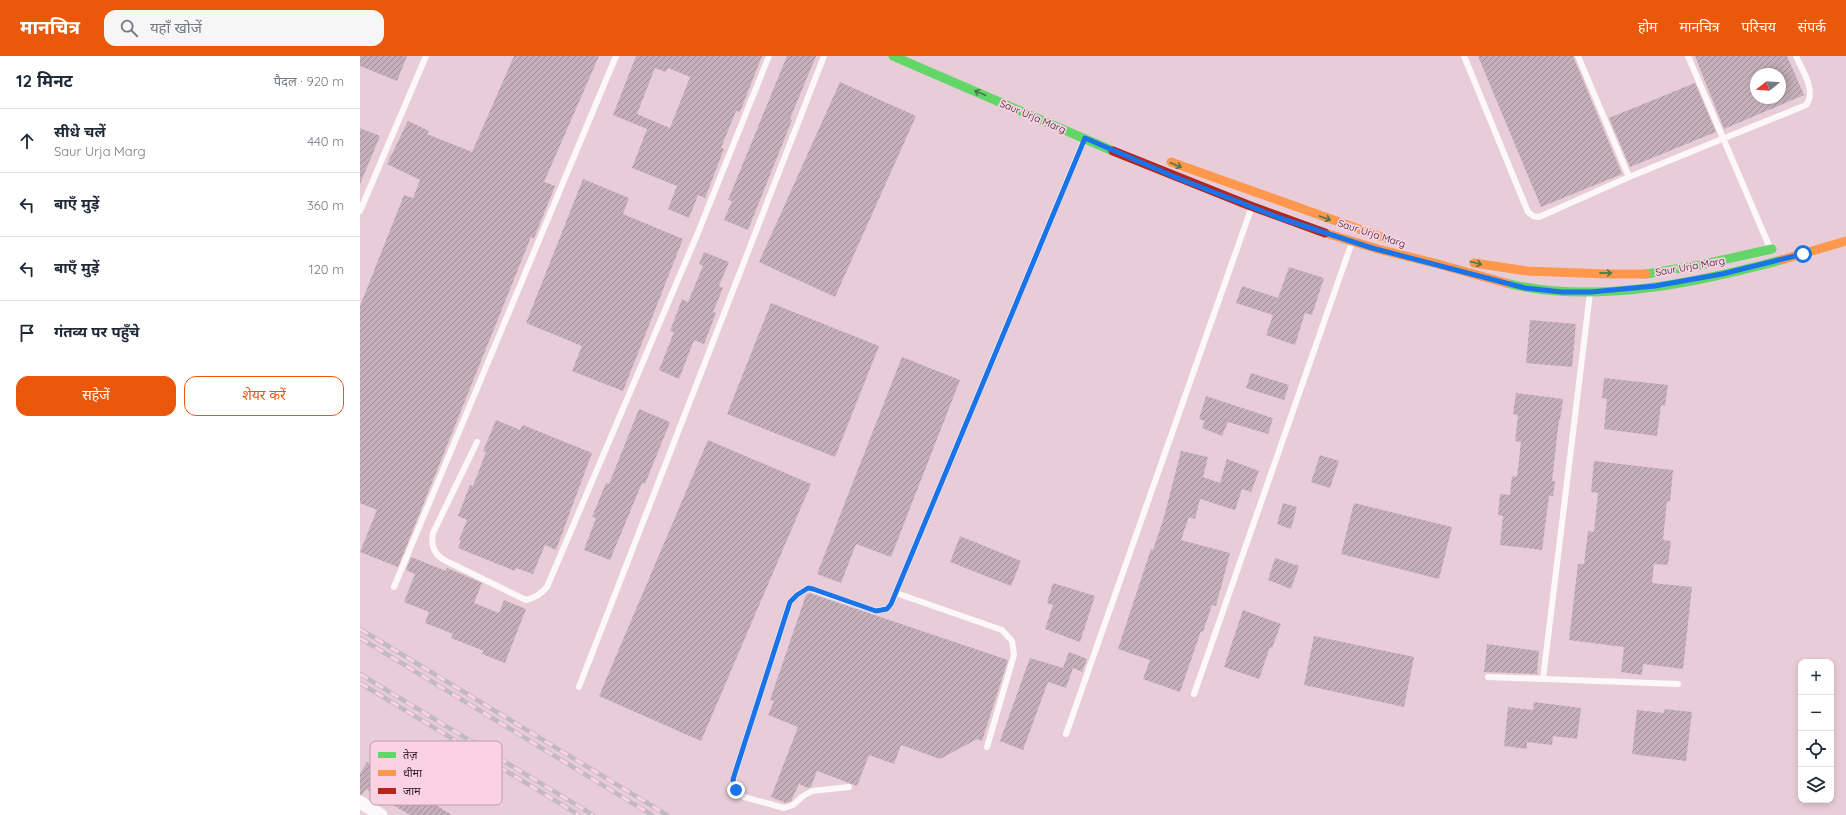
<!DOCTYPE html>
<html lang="hi">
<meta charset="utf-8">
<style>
body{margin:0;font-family:Quicksand,"Noto Sans Devanagari",sans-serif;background:#f6f6f7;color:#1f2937}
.controls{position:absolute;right:12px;bottom:12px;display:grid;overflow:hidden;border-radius:8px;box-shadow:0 2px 6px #0003}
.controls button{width:36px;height:36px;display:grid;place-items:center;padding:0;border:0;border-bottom:1px solid #e0e1e3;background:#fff;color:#1f2937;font:20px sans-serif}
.compass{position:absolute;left:1390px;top:12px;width:36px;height:36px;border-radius:50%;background:#fff;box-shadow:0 2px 6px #0003;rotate:253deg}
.stop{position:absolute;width:12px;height:12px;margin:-9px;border:3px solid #1a73e8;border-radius:50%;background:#fff}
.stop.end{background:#1a73e8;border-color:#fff;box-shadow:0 1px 4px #0008}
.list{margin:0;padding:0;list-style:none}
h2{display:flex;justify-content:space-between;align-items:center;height:52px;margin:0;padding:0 16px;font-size:17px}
h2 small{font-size:13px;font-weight:400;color:#747a83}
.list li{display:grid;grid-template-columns:26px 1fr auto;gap:12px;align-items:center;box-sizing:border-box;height:64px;padding:0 16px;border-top:1px solid #e0e1e3}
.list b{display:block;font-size:15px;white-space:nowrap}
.list p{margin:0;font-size:13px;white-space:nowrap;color:#747a83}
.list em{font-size:13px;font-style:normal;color:#747a83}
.actions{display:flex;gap:8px;padding:12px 16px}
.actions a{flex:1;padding:9px 0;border:1px solid #ea580c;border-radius:12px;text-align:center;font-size:14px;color:#ea580c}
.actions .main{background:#ea580c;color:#fff}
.icon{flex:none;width:22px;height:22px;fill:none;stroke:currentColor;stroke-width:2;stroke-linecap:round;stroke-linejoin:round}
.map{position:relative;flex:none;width:1486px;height:759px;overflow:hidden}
header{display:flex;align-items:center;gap:24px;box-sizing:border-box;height:56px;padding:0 20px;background:#ea580c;color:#fff}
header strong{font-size:19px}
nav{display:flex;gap:22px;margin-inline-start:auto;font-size:14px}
.search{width:280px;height:36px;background:#f6f6f7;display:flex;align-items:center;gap:10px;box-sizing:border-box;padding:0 14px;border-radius:12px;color:#747a83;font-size:15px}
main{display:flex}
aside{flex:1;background:#fff}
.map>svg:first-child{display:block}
</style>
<header>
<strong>मानचित्र</strong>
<div class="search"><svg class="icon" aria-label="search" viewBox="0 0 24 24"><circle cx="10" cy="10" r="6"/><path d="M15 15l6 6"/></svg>यहाँ खोजें</div>
<nav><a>होम</a><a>मानचित्र</a><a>परिचय</a><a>संपर्क</a></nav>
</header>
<main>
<aside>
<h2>12 मिनट<small>पैदल · 920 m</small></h2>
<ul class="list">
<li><svg class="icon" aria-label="ahead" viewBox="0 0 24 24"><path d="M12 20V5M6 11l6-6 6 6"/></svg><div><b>सीधे चलें</b><p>Saur Urja Marg</p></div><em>440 m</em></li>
<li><svg class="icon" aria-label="left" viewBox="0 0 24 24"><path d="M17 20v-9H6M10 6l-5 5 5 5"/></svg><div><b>बाएँ मुड़ें</b></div><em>360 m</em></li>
<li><svg class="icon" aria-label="left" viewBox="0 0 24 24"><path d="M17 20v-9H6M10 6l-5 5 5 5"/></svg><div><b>बाएँ मुड़ें</b></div><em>120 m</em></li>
<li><svg class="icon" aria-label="arrive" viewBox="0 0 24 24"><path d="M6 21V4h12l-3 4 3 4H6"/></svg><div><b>गंतव्य पर पहुँचे</b></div></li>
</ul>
<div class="actions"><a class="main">सहेजें</a><a>शेयर करें</a></div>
</aside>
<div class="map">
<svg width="1486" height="759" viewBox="0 0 1486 759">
<defs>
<pattern id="building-hatch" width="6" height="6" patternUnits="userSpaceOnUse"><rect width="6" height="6" fill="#c5b0b9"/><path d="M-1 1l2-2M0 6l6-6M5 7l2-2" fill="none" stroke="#a08e96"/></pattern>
</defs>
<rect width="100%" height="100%" fill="#e8cdd8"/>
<g fill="url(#building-hatch)" fill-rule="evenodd">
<path d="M 0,0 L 47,0 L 37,25 L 0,10 Z"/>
<path d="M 154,0 L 239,0 L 184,126 L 195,130 L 174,182 L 171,181 L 38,511 L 0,496 L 17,454 L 0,447 L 0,250 L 44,139 L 53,142 L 60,124 L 27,108 L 48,65 L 69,75 L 67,78 L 112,96 Z"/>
<path d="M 276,0 L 402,0 L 380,56 L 376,55 L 361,92 L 364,93 L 345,142 L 338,139 L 329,162 L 308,153 L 317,130 L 272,112 L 287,73 L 253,59 ZM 295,12 L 306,16 L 308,12 L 330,21 L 310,72 L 277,58 Z"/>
<path d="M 427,0 L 456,0 L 430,63 L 432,64 L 388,174 L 364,164 L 372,145 L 368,144 Z"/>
<path d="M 1118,0 L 1213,0 L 1262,118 L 1181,151 Z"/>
<path d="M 1335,0 L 1427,0 L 1444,39 L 1364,73 ZM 1396,18 L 1420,18 L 1420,42 L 1396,42 Z"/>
<path d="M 480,26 L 556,60 L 475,241 L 399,206 Z"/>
<path d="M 1335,27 L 1356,76 L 1270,111 L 1249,62 Z"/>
<path d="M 0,72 L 20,80 L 0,128 Z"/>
<path d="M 223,123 L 269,142 L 263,158 L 323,183 L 263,335 L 212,315 L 222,290 L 166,267 Z"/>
<path d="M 344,196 L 369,206 L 359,230 L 363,232 L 353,256 L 356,257 L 344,288 L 334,284 L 319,323 L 299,314 L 314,276 L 310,275 L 322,243 L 328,246 L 343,210 L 339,208 Z"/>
<path d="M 929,211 L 964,222 L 952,259 L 945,257 L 935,289 L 906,279 L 913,259 L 876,247 L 882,230 L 918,242 Z"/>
<path d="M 411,247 L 519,290 L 475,401 L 367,358 Z"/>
<path d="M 1170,264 L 1216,268 L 1212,311 L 1166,307 Z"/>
<path d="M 542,301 L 600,324 L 531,501 L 496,488 L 481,527 L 457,518 Z"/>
<path d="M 891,317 L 929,329 L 924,344 L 886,332 Z"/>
<path d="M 1244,322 L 1308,329 L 1305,350 L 1301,349 L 1297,380 L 1244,373 L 1247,343 L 1242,342 Z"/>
<path d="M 1156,337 L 1203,343 L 1200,364 L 1199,364 L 1192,425 L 1195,425 L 1193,440 L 1189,440 L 1182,494 L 1140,489 L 1143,460 L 1138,459 L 1140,438 L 1150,439 L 1152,420 L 1157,421 L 1161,386 L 1155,385 L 1158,359 L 1153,358 Z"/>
<path d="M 846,340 L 913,362 L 908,378 L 868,366 L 862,380 L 842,372 L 845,365 L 839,363 Z"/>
<path d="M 279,353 L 310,366 L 285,428 L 282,427 L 250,504 L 224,494 L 236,462 L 232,461 L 246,427 L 249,428 Z"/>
<path d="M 136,364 L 160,374 L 163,369 L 232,397 L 196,494 L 185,489 L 173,518 L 156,512 L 155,515 L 98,492 L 101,485 L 99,484 L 107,464 L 98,460 L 110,429 L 113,430 L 126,396 L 123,395 Z"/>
<path d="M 348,384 L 451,428 L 341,685 L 239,640 Z"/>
<path d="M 821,395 L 848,401 L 843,421 L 860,427 L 867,403 L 899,415 L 891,436 L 882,433 L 875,454 L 840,443 L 835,463 L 829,461 L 821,484 L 870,497 L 856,550 L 852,549 L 843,576 L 841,575 L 820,636 L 783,623 L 790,604 L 758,593 L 791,493 L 793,494 L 804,461 Z"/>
<path d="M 960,399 L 979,405 L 970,432 L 951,426 Z"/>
<path d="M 1234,405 L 1313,414 L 1310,446 L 1307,445 L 1303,484 L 1311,485 L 1308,509 L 1294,508 L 1292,527 L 1332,531 L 1323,613 L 1283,608 L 1282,619 L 1261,616 L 1264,591 L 1209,584 L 1218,508 L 1224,508 L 1228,475 L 1234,476 L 1238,437 L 1231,436 Z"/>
<path d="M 923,447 L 937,451 L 931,473 L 917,468 Z"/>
<path d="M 994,447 L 1092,471 L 1079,523 L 981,498 Z"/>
<path d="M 600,480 L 661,505 L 651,530 L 590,506 Z"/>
<path d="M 51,501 L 86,515 L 87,512 L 122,527 L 114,547 L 139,557 L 144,544 L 166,553 L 145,607 L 122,598 L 124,595 L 91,582 L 93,578 L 65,567 L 69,556 L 44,546 L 55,518 L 46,514 Z"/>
<path d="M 915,502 L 939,510 L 931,533 L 908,524 Z"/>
<path d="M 693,527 L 735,540 L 720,586 L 685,573 L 693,549 L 687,547 Z"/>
<path d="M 449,537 L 648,604 L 622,685 L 617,683 L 580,703 L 541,689 L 534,708 L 509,699 L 497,730 L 457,715 L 451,731 L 448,732 L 439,728 L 431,745 L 426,747 L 411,741 L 438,671 L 408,659 L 414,645 L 410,644 L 446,539 Z"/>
<path d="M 883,554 L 921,568 L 912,592 L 910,591 L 899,623 L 864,611 Z"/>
<path d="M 954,580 L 1054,601 L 1044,651 L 944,629 Z"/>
<path d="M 1127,588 L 1179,595 L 1177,618 L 1124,616 Z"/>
<path d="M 709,596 L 727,603 L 722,616 L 713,612 L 706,632 L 688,626 L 663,694 L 640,685 L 670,602 L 703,612 Z"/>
<path d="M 1174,646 L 1221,652 L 1217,683 L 1193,680 L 1192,689 L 1167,686 L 1167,693 L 1144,690 L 1148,651 L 1173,654 Z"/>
<path d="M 1304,653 L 1332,656 L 1326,705 L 1272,698 L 1277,654 L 1304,657 Z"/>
<path d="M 7,706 L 42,731 L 63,741 L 92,759 L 50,759 L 6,733 L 2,739 L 0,738 L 0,718 Z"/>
</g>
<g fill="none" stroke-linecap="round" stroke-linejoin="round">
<g stroke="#fcf8f9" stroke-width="6">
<path d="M 1104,0 L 1168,156 L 1173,160 L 1179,161 L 1269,121 L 1446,49 C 1457,35 1442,14 1436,0"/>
<path d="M 1218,0 L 1269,121"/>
<path d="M 1328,0 L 1410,192"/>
<path d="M 0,155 L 66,0"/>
<path d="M 117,386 L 73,477 C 71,489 73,497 84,504 L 166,544 C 175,542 181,538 187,531 L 337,179 L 409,0"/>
<path d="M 34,531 L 256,0"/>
<path d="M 536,537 L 642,574 L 652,585 L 654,599 L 627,691"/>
<path d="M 1128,621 L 1318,628"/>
<path d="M 1183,623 L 1230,237"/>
<path d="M 219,631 L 464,0"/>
<path d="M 834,638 L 992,186"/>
<path d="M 706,678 L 891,153"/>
<path d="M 489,731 L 452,735 L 443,740 L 433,749 L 424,752 L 384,741 C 374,736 372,728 375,717 L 430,546 L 437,539 L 448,532 L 516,555 L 527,553 L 531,548 L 724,84"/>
</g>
<path stroke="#fcf8f9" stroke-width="13" d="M 0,746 L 21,759"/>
<g stroke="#63d668" stroke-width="9">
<path d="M 533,0 L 753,95"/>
<path d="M 1286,218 L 1340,209 L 1412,193"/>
<path d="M 1146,227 C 1233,249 1335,227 1421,204"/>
</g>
<g stroke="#ff974d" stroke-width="9">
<path d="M 811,106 L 1024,182"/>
<path d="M 965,177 L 1018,193 L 1078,208 L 1146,227"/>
<path d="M 1421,204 L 1486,185"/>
<path d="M 1114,207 L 1167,215 L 1247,218 L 1286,218"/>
</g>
<path stroke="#b3261e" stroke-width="9" d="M 753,95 L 888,149 L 965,177"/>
<g stroke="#c2babe" stroke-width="4.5">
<g id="rail">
<path d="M 0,573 L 307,759"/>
<path d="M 0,582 L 292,759"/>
<path d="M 0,618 L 233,759"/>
<path d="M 0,627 L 219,759"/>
</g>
</g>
<use href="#rail" stroke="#fbd2e3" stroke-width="3" stroke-dasharray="9" stroke-linecap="butt"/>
</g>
<defs><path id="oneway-shaft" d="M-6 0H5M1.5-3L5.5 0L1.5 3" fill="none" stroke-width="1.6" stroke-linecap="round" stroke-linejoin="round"/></defs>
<g stroke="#487946">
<use href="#oneway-shaft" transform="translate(620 37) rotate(-157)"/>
<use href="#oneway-shaft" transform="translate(816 109) rotate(23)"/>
<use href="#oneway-shaft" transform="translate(965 162) rotate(20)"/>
<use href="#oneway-shaft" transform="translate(1116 207) rotate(15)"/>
<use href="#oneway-shaft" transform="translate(1246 217) rotate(1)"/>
</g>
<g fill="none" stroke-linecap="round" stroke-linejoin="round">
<path stroke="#1a73e8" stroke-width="5" d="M 376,734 L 373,724 L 375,717 L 430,546 L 437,539 L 448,532 L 453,533 L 516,555 L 527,553 L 531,548 L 725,82 L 815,121 L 920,162 L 1012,192 L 1165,232 L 1202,236 L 1231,236 L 1295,230 L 1362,218 L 1443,198"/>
</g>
<g text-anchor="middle" stroke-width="3.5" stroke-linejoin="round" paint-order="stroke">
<g font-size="10" fill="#2e1c24" stroke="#fbd2e3">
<text transform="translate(673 60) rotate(23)" y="4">Saur Urja Marg</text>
<text transform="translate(1012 177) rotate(18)" y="4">Saur Urja Marg</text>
<text transform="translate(1330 210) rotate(-10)" y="4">Saur Urja Marg</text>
</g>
</g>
<rect x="10" y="685" width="132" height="64" rx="6" fill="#fbd2e3" stroke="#be9baa" stroke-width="1"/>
<rect x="18" y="696" width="18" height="6" fill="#63d668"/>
<rect x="18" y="714" width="18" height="6" fill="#ff974d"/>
<rect x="18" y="732" width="18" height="6" fill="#b3261e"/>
<g font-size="11" fill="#2e1c24">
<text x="43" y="703">तेज़</text>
<text x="43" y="721">धीमा</text>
<text x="43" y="739">जाम</text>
</g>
</svg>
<div class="controls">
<button>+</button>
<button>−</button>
<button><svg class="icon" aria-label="locate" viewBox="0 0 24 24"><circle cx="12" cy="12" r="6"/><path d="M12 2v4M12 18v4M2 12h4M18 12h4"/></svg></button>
<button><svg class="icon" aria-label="layers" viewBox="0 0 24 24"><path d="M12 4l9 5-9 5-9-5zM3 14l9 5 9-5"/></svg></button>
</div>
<svg class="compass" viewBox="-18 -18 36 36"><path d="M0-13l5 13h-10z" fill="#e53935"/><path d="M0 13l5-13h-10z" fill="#747a83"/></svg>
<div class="stop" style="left:1443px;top:198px"></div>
<div class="stop end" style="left:376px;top:734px"></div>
</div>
</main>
